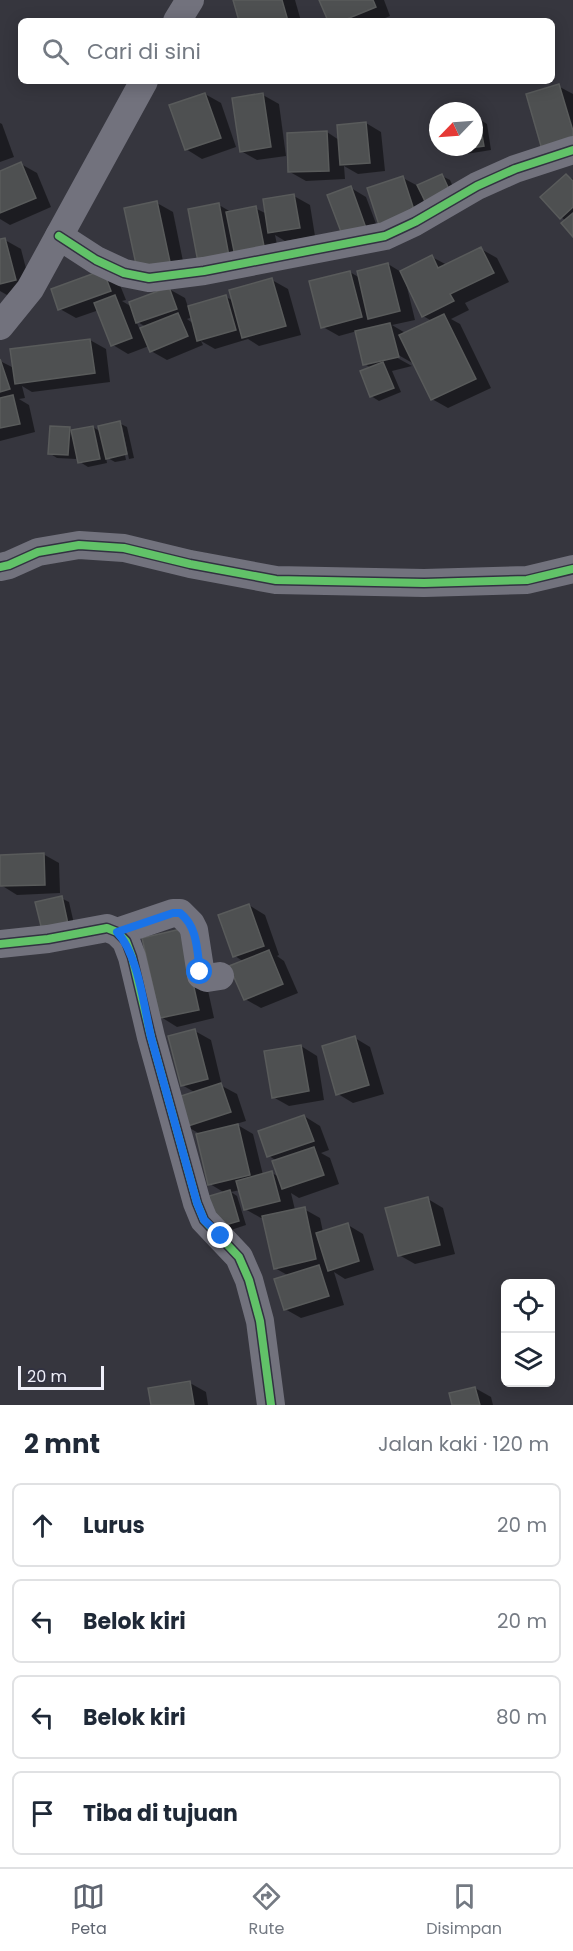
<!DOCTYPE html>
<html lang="id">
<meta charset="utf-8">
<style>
body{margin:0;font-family:Poppins,sans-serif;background:#f2f2f3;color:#1f2937}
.controls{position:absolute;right:18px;bottom:18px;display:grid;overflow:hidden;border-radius:9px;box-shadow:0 3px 15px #0003}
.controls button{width:54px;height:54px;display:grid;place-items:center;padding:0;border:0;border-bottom:2px solid #e0e1e3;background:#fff;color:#1f2937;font:30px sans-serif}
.compass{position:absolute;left:429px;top:102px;width:54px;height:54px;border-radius:50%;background:#fff;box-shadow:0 3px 15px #0003;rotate:245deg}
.scale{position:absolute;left:18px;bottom:15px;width:86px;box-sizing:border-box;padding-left:6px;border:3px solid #efeff9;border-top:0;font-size:16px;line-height:21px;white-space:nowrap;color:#efeff9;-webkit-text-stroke:4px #323241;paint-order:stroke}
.stop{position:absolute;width:18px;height:18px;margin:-14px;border:4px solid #1a73e8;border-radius:50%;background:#fff}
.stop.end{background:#1a73e8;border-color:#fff;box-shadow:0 2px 6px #0008}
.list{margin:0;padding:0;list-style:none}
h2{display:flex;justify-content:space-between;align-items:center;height:78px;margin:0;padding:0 24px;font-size:26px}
h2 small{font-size:20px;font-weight:400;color:#747a83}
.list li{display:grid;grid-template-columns:39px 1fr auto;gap:18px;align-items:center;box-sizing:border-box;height:84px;margin:0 12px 12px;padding:0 12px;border:2px solid #e0e1e3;border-radius:9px}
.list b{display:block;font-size:22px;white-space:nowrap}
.list em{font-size:20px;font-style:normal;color:#747a83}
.icon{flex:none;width:33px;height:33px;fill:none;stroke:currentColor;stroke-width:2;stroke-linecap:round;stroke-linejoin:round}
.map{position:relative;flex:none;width:573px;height:1405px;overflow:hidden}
.search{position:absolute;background:#fff;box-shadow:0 3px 15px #0003;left:18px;right:18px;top:18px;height:66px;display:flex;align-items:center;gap:15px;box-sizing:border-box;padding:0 21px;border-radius:9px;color:#747a83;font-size:22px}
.sheet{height:462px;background:#fff}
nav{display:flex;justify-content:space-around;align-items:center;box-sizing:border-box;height:84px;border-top:2px solid #e0e1e3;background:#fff;font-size:16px;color:#747a83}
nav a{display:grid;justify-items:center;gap:3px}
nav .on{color:#5f6571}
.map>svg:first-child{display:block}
</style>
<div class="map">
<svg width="573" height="1405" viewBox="0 0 573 1405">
<rect width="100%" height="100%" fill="#36363e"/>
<g fill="#0007" fill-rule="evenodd">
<path d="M 236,0 L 295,0 L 301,21 L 241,21 Z"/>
<path d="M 321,0 L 384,0 L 390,16 L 378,21 L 330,21 Z"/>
<path d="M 558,86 L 573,94 L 573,157 Z"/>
<path d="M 205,94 L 221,103 L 236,147 L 202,159 L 186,149 Z"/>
<path d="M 263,95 L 279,104 L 286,156 L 257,160 L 241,151 Z"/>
<path d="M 479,119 L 487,124 L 491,150 L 466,154 L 458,149 L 457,147 L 474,147 L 474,120 Z"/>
<path d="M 0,123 L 2,124 L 14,157 L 0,162 Z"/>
<path d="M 366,123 L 381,132 L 385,171 L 358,174 L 344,166 L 345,179 L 306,181 L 290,172 L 288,134 L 327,132 L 339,140 Z"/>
<path d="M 21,164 L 37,173 L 51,207 L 10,225 L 0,219 L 0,173 Z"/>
<path d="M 442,176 L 450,180 L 459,200 L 422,196 L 431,225 L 397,236 L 403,178 L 418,186 Z"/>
<path d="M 567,176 L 573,179 L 573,235 L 566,221 L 561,217 Z"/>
<path d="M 351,188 L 366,197 L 381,237 L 344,236 Z"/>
<path d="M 294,196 L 310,205 L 315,236 L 285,241 L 275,235 L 281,264 L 215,270 L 219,205 L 231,212 L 255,208 L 267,214 Z"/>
<path d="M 157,203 L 173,212 L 185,271 L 154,277 Z"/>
<path d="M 5,240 L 21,249 L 31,288 L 7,295 L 0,291 L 0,241 Z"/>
<path d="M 481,249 L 497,258 L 509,282 L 465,303 L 469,310 L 451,319 L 460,324 L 491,388 L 448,408 L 432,399 L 416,365 L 393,352 L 392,355 L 412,366 L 392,371 L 401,392 L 379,401 L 371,396 L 371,368 L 365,364 L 357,331 L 339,336 L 323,327 L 350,272 L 360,278 L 388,264 L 401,272 L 432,257 L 447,265 ZM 406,283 L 423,316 L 432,321 L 407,334 L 392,325 L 415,320 Z"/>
<path d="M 103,271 L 118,280 L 126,300 L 122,301 L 132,307 L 169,289 L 185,298 L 188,307 L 226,297 L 234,301 L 272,280 L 288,289 L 301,335 L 259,346 L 248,339 L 215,349 L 201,341 L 203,345 L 167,360 L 151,351 L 149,346 L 128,354 L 113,345 L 99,310 L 76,318 L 60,309 ZM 193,317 L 194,324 L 187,319 ZM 136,321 L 146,327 L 140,330 Z"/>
<path d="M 90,340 L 106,349 L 110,382 L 32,392 L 22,386 L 25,398 L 19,399 L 29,405 L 35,432 L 0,441 L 0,361 L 14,368 Z"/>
<path d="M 119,423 L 127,427 L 134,458 L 129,459 L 122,426 L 119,426 L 126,460 L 115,462 L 106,457 L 107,463 L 88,467 L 80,462 L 76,452 L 76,459 L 57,458 L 49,453 L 69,429 L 74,431 L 93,427 L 101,432 Z"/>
<path d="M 43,854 L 59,863 L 60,893 L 17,895 L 1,885 L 0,857 Z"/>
<path d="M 61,898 L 69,902 L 75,928 L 51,934 Z"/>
<path d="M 249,905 L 265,915 L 279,955 L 277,956 L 284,961 L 298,993 L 261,1008 L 245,999 L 244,962 L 235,956 Z"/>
<path d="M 197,940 L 214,1018 L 177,1027 L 161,1017 Z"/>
<path d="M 195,1031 L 211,1040 L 222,1086 L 237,1094 L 246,1121 L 236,1124 L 253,1134 L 263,1175 L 272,1173 L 279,1177 L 277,1161 L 269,1156 L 304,1116 L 320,1126 L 329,1150 L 321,1153 L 330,1158 L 339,1184 L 299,1198 L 291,1193 L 295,1210 L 304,1209 L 320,1218 L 323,1232 L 348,1225 L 363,1234 L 374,1270 L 345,1279 L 334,1272 L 344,1305 L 301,1318 L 285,1309 L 289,1276 L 275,1268 L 264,1218 L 261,1218 L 245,1209 L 240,1190 L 231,1192 L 237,1196 L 246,1225 L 225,1232 L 225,1193 L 210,1184 L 200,1134 L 186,1126 L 196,1093 L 182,1085 Z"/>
<path d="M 355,1038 L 370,1047 L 384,1094 L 353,1103 L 338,1094 Z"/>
<path d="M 301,1046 L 317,1056 L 324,1100 L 289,1106 L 273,1097 Z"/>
<path d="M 428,1199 L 443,1208 L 455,1254 L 415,1264 L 399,1255 Z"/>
<path d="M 190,1383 L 206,1392 L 208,1405 L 152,1405 L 150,1389 Z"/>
<path d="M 475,1388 L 491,1397 L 493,1405 L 454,1405 L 451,1395 Z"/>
</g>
<g fill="#4e5051" stroke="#595b5b" stroke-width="1.5">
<path d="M 233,0 L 282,0 L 288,21 L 239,21 Z"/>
<path d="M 319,0 L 373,0 L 376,7 L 342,21 L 328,21 Z"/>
<path d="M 559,84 L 573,131 L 573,144 L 543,153 L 526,94 Z"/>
<path d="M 205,93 L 221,138 L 185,150 L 169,105 Z"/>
<path d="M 263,93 L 271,147 L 240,152 L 232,98 Z"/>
<path d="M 479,118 L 484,146 L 457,150 L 456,147 L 474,147 L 474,119 Z"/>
<path d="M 366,122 L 370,163 L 340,165 L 337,125 Z"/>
<path d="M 327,131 L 329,171 L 288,172 L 287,133 Z"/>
<path d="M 21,162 L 36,198 L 0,213 L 0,171 Z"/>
<path d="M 442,174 L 452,196 L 428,207 L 417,185 Z"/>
<path d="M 566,174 L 573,181 L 573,207 L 560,219 L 540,197 Z"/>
<path d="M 403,176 L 416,216 L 380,228 L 367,188 Z"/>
<path d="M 351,186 L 366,228 L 343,237 L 327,195 Z"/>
<path d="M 294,194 L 300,228 L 268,233 L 263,199 Z"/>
<path d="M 157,201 L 170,262 L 137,269 L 124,208 Z"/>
<path d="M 219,203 L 229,256 L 198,262 L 188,209 Z"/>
<path d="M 256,206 L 266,256 L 236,261 L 226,212 Z"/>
<path d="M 573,213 L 573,237 L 561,223 Z"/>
<path d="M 5,238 L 16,280 L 0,284 L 0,239 Z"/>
<path d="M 481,247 L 494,273 L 450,294 L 454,301 L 422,317 L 400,271 L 432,255 L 438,268 Z"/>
<path d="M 388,263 L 400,311 L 368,319 L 357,271 Z"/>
<path d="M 103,270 L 111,291 L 58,310 L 51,289 Z"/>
<path d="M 350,271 L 362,317 L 321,328 L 309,281 Z"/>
<path d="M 272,278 L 286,326 L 242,338 L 229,290 Z"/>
<path d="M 169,287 L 177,309 L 136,323 L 129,302 Z"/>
<path d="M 115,295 L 132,338 L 111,346 L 94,303 Z"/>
<path d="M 226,295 L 236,330 L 197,341 L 188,306 Z"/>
<path d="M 178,313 L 188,336 L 150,352 L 140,328 Z"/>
<path d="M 444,314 L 476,379 L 431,400 L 399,335 Z"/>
<path d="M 390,323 L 399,357 L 363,365 L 355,331 Z"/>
<path d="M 90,339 L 95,373 L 15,384 L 10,349 Z"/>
<path d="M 0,359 L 10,389 L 0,392 Z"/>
<path d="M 383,362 L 394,388 L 370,397 L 360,371 Z"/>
<path d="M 13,395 L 20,424 L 0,428 L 0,398 Z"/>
<path d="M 120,421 L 127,454 L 106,459 L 98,426 Z"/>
<path d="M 50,426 L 70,427 L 68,455 L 48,454 Z"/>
<path d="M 93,426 L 100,459 L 78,463 L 71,430 Z"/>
<path d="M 44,853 L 45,885 L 0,886 L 0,855 Z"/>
<path d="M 62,896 L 68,924 L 42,930 L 35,902 Z"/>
<path d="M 249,904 L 264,946 L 233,957 L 218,915 Z"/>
<path d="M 181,929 L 199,1010 L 160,1018 L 142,938 Z"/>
<path d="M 269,950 L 283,984 L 244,1000 L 229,966 Z"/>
<path d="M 195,1029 L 208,1079 L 181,1086 L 168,1036 Z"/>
<path d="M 355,1036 L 369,1085 L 336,1095 L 322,1046 Z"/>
<path d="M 301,1045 L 309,1091 L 272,1098 L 264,1051 Z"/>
<path d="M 221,1083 L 231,1112 L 185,1127 L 175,1098 Z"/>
<path d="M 304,1115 L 314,1141 L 267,1157 L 258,1131 Z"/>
<path d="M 238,1124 L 250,1175 L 208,1185 L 196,1134 Z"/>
<path d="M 314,1147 L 324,1175 L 282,1189 L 272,1161 Z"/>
<path d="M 272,1171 L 280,1201 L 244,1210 L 236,1181 Z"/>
<path d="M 230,1190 L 239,1221 L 215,1228 L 206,1197 Z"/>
<path d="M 428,1197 L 440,1245 L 398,1256 L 385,1208 Z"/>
<path d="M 305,1207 L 316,1259 L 274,1269 L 262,1216 Z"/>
<path d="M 348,1223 L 359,1261 L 328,1271 L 316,1233 Z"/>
<path d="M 319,1265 L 329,1296 L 284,1310 L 274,1279 Z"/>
<path d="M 190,1381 L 194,1405 L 151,1405 L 148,1388 Z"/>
<path d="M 475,1387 L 480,1405 L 452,1405 L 449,1393 Z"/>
</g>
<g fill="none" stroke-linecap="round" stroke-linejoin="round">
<g stroke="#72727d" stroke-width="28">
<path d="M 177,21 L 190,0"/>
<path d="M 59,236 L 96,260 L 124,273 L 149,278 L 204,271 L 385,236 L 415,222 L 477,186 L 515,169 L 573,150"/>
<path d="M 0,326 L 30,289 L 144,81"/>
<path d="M 0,567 L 9,565 L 38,552 L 79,545 L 124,548 L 190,564 L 276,580 L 424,583 L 527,580 L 573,569"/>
<path d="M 117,932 L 173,913 L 180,913 L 191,924 L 194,930 L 201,975 L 207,978 L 220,976"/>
<path d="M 0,944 L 48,939 L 107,928 L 117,932 L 126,941 L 132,957 L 151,1037 L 197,1203 L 204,1220 L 239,1257 L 249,1280 L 260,1321 L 271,1405"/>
</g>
<g stroke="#323241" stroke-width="11">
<g id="cycleway">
<path d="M 59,236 L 96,260 L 124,273 L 149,278 L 204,271 L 385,236 L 415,222 L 477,186 L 515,169 L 573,150"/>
<path d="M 0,567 L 9,565 L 38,552 L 79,545 L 124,548 L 190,564 L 276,580 L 424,583 L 527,580 L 573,569"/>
<path d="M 0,944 L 48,939 L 107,928 L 117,932 L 126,941 L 132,957 L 151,1037 L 197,1203 L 204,1220 L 239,1257 L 249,1280 L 260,1321 L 271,1405"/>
</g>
</g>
<use href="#cycleway" stroke="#61c268" stroke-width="8"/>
</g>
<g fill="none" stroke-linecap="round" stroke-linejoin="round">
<path stroke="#1a73e8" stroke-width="8" d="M 200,972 C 197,951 198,927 180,913 L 173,913 L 117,932 C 138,954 144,1007 151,1037 C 166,1092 182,1147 197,1203 L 204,1220 L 221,1236"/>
</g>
</svg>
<div class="controls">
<button><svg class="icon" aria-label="locate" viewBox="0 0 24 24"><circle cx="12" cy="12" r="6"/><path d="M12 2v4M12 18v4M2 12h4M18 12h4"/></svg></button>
<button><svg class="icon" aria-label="layers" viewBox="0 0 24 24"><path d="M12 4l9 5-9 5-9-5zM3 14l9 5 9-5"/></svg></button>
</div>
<svg class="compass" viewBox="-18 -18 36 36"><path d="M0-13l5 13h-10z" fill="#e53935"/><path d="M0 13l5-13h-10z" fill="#747a83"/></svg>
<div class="scale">20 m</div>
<div class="stop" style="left:200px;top:972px"></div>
<div class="stop end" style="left:221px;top:1236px"></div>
<div class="search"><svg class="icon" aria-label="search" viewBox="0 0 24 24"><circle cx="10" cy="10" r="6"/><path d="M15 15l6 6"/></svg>Cari di sini</div>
</div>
<section class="sheet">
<h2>2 mnt<small>Jalan kaki · 120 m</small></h2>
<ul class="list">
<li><svg class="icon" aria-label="ahead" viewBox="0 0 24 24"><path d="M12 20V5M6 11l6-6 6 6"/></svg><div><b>Lurus</b></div><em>20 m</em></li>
<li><svg class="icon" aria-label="left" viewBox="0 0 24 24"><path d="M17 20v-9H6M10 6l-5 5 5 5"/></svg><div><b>Belok kiri</b></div><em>20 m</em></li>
<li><svg class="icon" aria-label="left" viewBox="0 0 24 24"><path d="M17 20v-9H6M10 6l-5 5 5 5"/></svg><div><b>Belok kiri</b></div><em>80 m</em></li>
<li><svg class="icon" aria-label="arrive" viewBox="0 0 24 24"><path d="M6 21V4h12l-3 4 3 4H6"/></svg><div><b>Tiba di tujuan</b></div></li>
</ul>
</section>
<nav>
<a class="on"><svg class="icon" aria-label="map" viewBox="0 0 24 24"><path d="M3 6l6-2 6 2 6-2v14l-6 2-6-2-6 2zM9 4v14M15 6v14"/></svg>Peta</a>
<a><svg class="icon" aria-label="directions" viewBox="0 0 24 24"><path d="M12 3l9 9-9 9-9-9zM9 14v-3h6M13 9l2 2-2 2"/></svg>Rute</a>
<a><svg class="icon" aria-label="saved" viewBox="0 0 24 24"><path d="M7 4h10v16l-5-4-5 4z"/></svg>Disimpan</a>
</nav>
